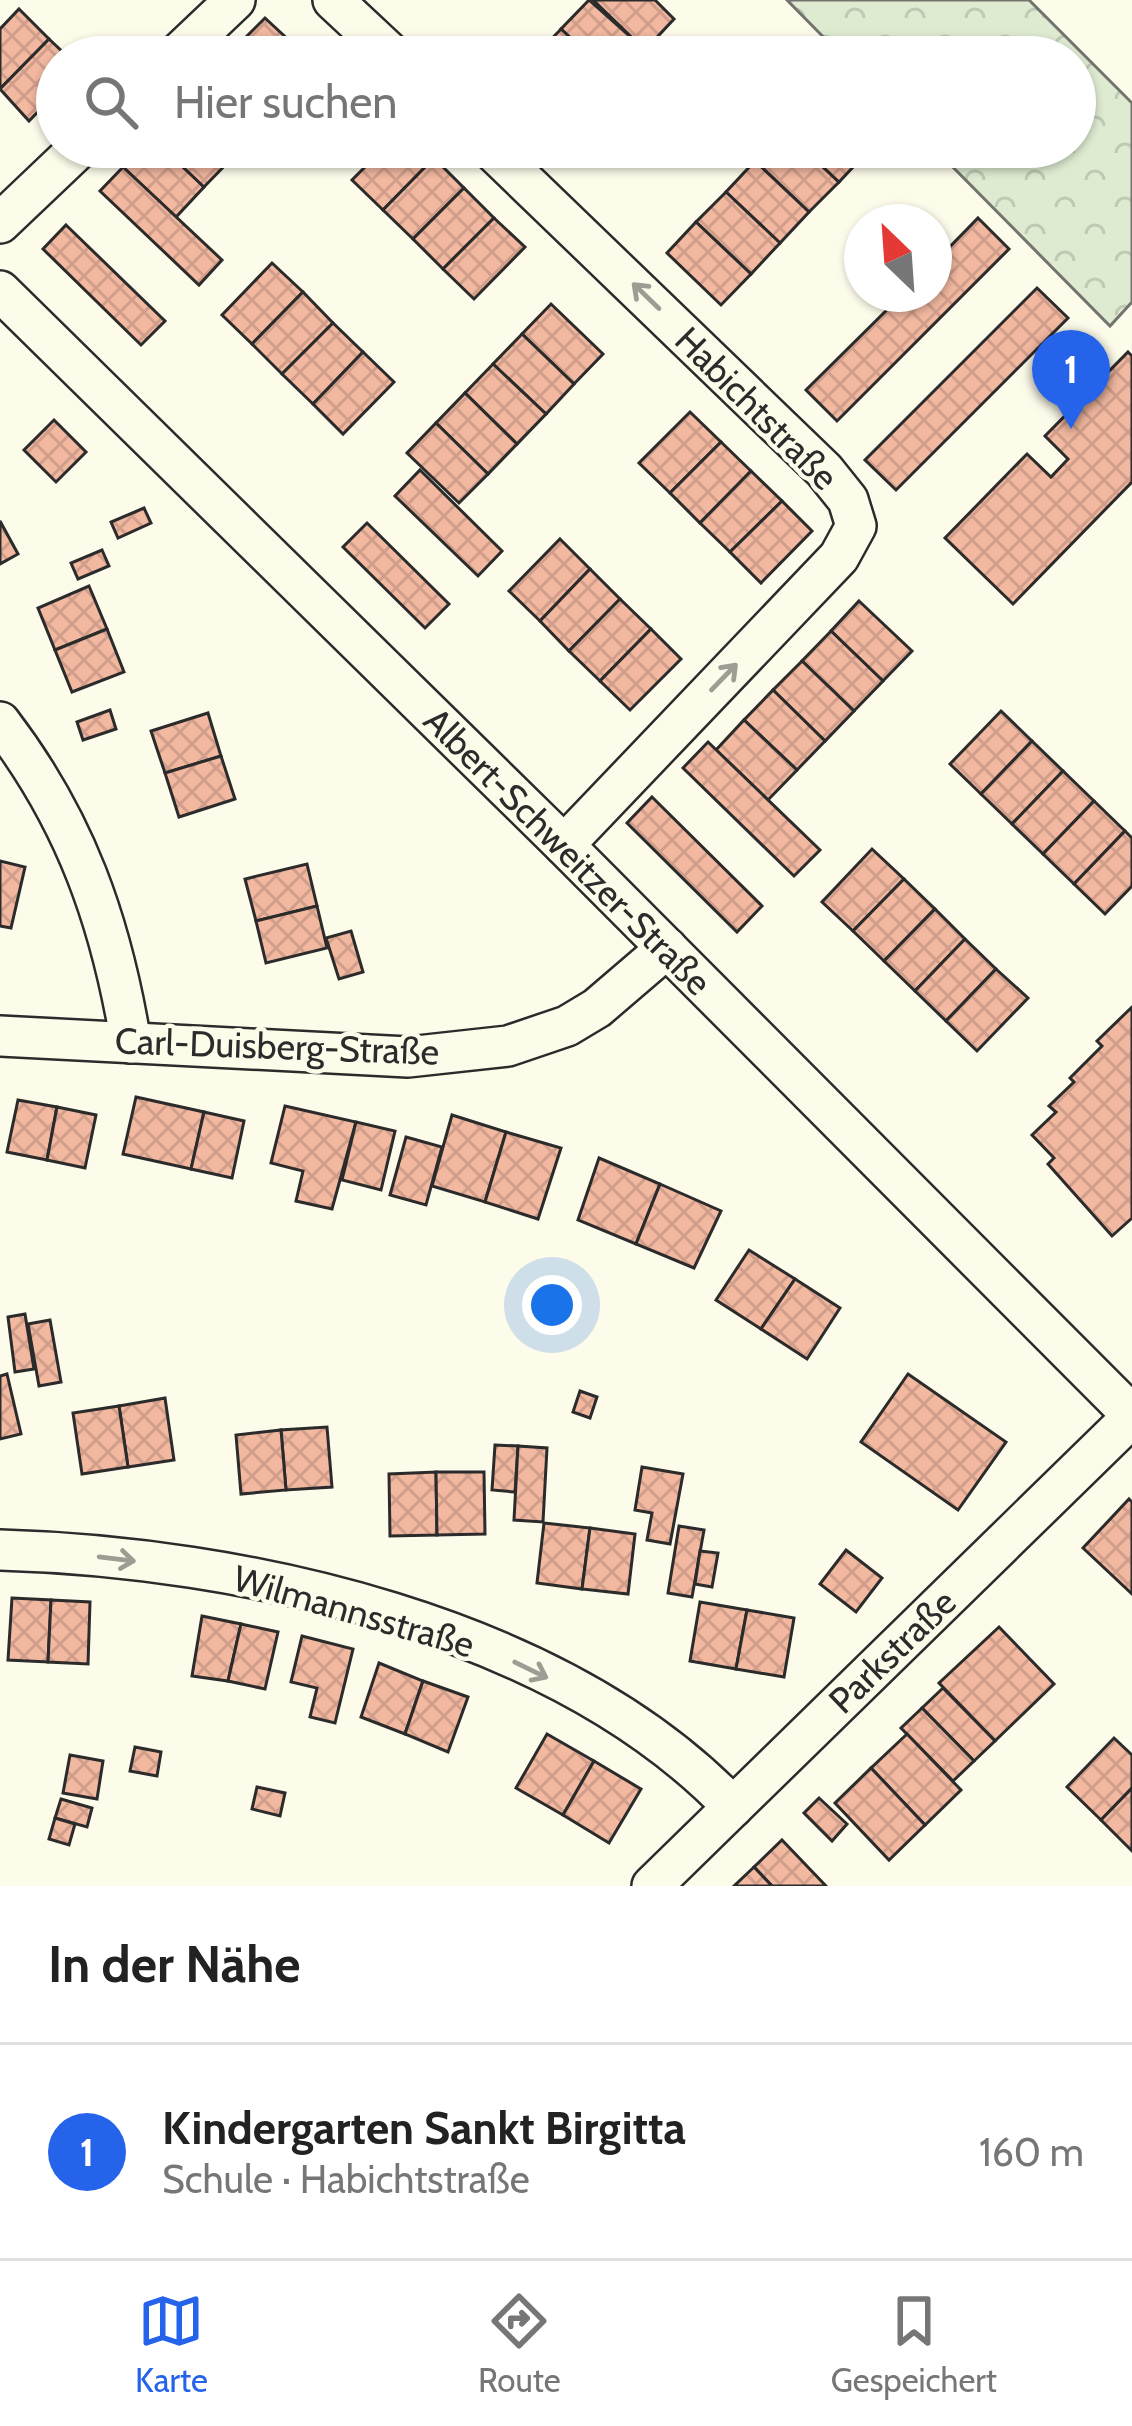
<!DOCTYPE html>
<html lang="de">
<meta charset="utf-8">
<style>
body{margin:0;font-family:Cabin,sans-serif;background:#f6f6f6;color:#222}
.compass{position:absolute;left:844px;top:204px;width:108px;height:108px;border-radius:50%;background:#fff;box-shadow:0 3px 9px #0004;rotate:335deg}
.you{position:absolute;left:552px;top:1305px;width:42px;height:42px;margin:-30px;border:9px solid #fff;border-radius:50%;background:#1a73e8;box-shadow:0 0 0 18px #1a73e833}
.badge{display:grid;place-items:center;width:78px;height:78px;border-radius:50%;background:#2563eb;color:#fff;font-size:39px;font-weight:700}
.pin{position:absolute;translate:-50% -99px;filter:drop-shadow(0 3px 6px #0008)}
.pin::after{content:'';position:absolute;top:63px;width:42px;height:36px;background:inherit;clip-path:polygon(0 0,100% 0,50% 100%)}
.list{margin:0;padding:0;list-style:none}
h2{display:flex;justify-content:space-between;align-items:center;height:156px;margin:0;padding:0 48px;font-size:51px}
h2 small{font-size:39px;font-weight:400;color:#767676}
.list li{display:grid;grid-template-columns:78px 1fr auto;gap:36px;align-items:center;box-sizing:border-box;height:216px;padding:0 48px;border-top:3px solid #e0e0e0}
.list b{display:block;font-size:45px;white-space:nowrap}
.list p{margin:0;font-size:39px;white-space:nowrap;color:#767676}
.list em{font-size:39px;font-style:normal;color:#767676}
.icon{flex:none;width:66px;height:66px;fill:none;stroke:currentColor;stroke-width:2;stroke-linecap:round;stroke-linejoin:round}
.map{position:relative;flex:none;width:1132px;height:1886px;overflow:hidden}
.search{position:absolute;background:#fff;box-shadow:0 3px 9px #0004;left:36px;right:36px;top:36px;height:132px;display:flex;align-items:center;gap:30px;box-sizing:border-box;padding:0 42px;border-radius:66px;color:#767676;font-size:45px}
.sheet{height:372px;background:#fff}
nav{display:flex;justify-content:space-around;align-items:center;box-sizing:border-box;height:168px;border-top:3px solid #e0e0e0;background:#fff;font-size:33px;color:#767676}
nav a{display:grid;justify-items:center;gap:6px}
nav .on{color:#2563eb}
.map>svg:first-child{display:block}
</style>
<div class="map">
<svg width="1132" height="1886" viewBox="0 0 1132 1886">
<defs>
<pattern id="park-crowns" width="20" height="18" patternUnits="userSpaceOnUse" patternTransform="scale(3)"><rect width="20" height="18" fill="#deebd1"/><path d="M2 6a3 3 0 1 1 6 0M12 15a3 3 0 1 1 6 0" fill="none" stroke="#bfcab4"/></pattern>
<pattern id="building-cross-hatch" width="8" height="8" patternUnits="userSpaceOnUse" patternTransform="scale(3)"><rect width="8" height="8" fill="#f2b8a0"/><path d="M0 0l8 8M0 8l8-8" fill="none" stroke="#d09e8a"/></pattern>
</defs>
<rect width="100%" height="100%" fill="#fdfbea"/>
<path fill="url(#park-crowns)" stroke="#74746e" stroke-width="3" d="M 787,0 L 1029,0 L 1132,103 L 1132,302 L 1110,326 L 933,147 L 1075,147 L 1075,57 L 843,57 Z"/>
<g fill="url(#building-cross-hatch)" stroke="#2b2b2b" stroke-width="3">
<path d="M 589,0 L 645,50 L 638,57 L 591,57 L 561,29 Z"/>
<path d="M 593,0 L 655,0 L 674,19 L 645,50 Z"/>
<path d="M 19,9 L 49,39 L 0,89 L 0,29 Z"/>
<path d="M 265,18 L 307,57 L 247,57 L 236,47 Z"/>
<path d="M 561,29 L 591,57 L 534,57 Z"/>
<path d="M 49,39 L 68,57 L 57,57 L 57,92 L 29,121 L 0,89 Z"/>
<path d="M 142,147 L 162,147 L 204,187 L 176,217 L 123,167 Z"/>
<path d="M 162,147 L 222,147 L 233,157 L 204,187 Z"/>
<path d="M 385,147 L 422,147 L 434,158 L 383,210 L 352,180 Z"/>
<path d="M 768,147 L 802,147 L 839,182 L 809,212 L 755,161 Z"/>
<path d="M 802,147 L 864,147 L 868,151 L 839,182 Z"/>
<path d="M 434,158 L 464,188 L 413,239 L 383,210 Z"/>
<path d="M 755,161 L 809,212 L 780,243 L 726,192 Z"/>
<path d="M 123,167 L 222,260 L 199,285 L 100,191 Z"/>
<path d="M 464,188 L 494,218 L 443,269 L 413,239 Z"/>
<path d="M 726,192 L 780,243 L 751,274 L 696,222 Z"/>
<path d="M 494,218 L 525,247 L 474,299 L 443,269 Z"/>
<path d="M 978,218 L 1009,249 L 837,421 L 806,390 L 903,294 L 934,294 L 934,263 Z"/>
<path d="M 696,222 L 751,274 L 721,305 L 667,253 Z"/>
<path d="M 66,225 L 165,321 L 141,345 L 43,249 Z"/>
<path d="M 272,263 L 303,292 L 252,344 L 222,315 Z"/>
<path d="M 1037,288 L 1068,318 L 896,490 L 865,460 Z"/>
<path d="M 303,292 L 333,323 L 282,374 L 252,344 Z"/>
<path d="M 551,304 L 603,354 L 574,384 L 522,334 Z"/>
<path d="M 333,323 L 363,352 L 313,404 L 282,374 Z"/>
<path d="M 522,334 L 574,384 L 546,414 L 493,364 Z"/>
<path d="M 363,352 L 394,382 L 343,434 L 313,404 Z"/>
<path d="M 1128,352 L 1132,356 L 1132,482 L 1013,604 L 945,538 L 1027,454 L 1051,477 L 1068,459 L 1045,436 Z"/>
<path d="M 493,364 L 546,414 L 517,444 L 465,393 Z"/>
<path d="M 465,393 L 517,444 L 488,474 L 436,423 Z"/>
<path d="M 690,412 L 721,442 L 670,493 L 639,463 Z"/>
<path d="M 54,420 L 86,452 L 56,482 L 24,450 Z"/>
<path d="M 436,423 L 488,474 L 459,503 L 407,453 Z"/>
<path d="M 721,442 L 751,471 L 700,523 L 670,493 Z"/>
<path d="M 420,470 L 502,551 L 478,576 L 395,496 Z"/>
<path d="M 751,471 L 782,501 L 730,552 L 700,523 Z"/>
<path d="M 782,501 L 812,531 L 761,583 L 730,552 Z"/>
<path d="M 144,508 L 151,523 L 118,538 L 111,522 Z"/>
<path d="M 0,521 L 18,554 L 0,564 Z"/>
<path d="M 367,523 L 449,604 L 425,628 L 343,547 Z"/>
<path d="M 560,539 L 590,569 L 540,621 L 509,591 Z"/>
<path d="M 102,550 L 109,566 L 78,579 L 71,563 Z"/>
<path d="M 590,569 L 620,599 L 569,651 L 540,621 Z"/>
<path d="M 89,586 L 107,629 L 55,650 L 38,608 Z"/>
<path d="M 620,599 L 651,629 L 600,681 L 569,651 Z"/>
<path d="M 859,601 L 912,651 L 883,681 L 831,631 Z"/>
<path d="M 107,629 L 124,672 L 72,692 L 55,650 Z"/>
<path d="M 651,629 L 681,659 L 630,710 L 600,681 Z"/>
<path d="M 831,631 L 883,681 L 854,711 L 802,661 Z"/>
<path d="M 802,661 L 854,711 L 825,741 L 773,690 Z"/>
<path d="M 773,690 L 825,741 L 797,770 L 744,720 Z"/>
<path d="M 110,710 L 116,729 L 83,740 L 77,722 Z"/>
<path d="M 1001,711 L 1032,741 L 981,794 L 950,764 Z"/>
<path d="M 208,713 L 221,756 L 165,773 L 151,731 Z"/>
<path d="M 744,720 L 797,770 L 768,800 L 716,750 Z"/>
<path d="M 1032,741 L 1063,771 L 1012,824 L 981,794 Z"/>
<path d="M 708,742 L 820,850 L 794,876 L 683,768 Z"/>
<path d="M 221,756 L 235,799 L 179,817 L 165,773 Z"/>
<path d="M 1063,771 L 1094,801 L 1043,854 L 1012,824 Z"/>
<path d="M 652,797 L 762,906 L 737,932 L 627,823 Z"/>
<path d="M 1094,801 L 1125,831 L 1074,884 L 1043,854 Z"/>
<path d="M 1125,831 L 1132,838 L 1132,886 L 1105,914 L 1074,884 Z"/>
<path d="M 872,849 L 904,879 L 853,931 L 822,902 Z"/>
<path d="M 0,861 L 25,867 L 11,928 L 0,926 Z"/>
<path d="M 307,864 L 317,906 L 256,921 L 245,879 Z"/>
<path d="M 904,879 L 935,909 L 884,961 L 853,931 Z"/>
<path d="M 317,906 L 327,948 L 266,963 L 256,921 Z"/>
<path d="M 935,909 L 965,939 L 915,991 L 884,961 Z"/>
<path d="M 351,931 L 363,972 L 339,979 L 326,938 Z"/>
<path d="M 965,939 L 996,969 L 946,1021 L 915,991 Z"/>
<path d="M 996,969 L 1028,998 L 977,1051 L 946,1021 Z"/>
<path d="M 1132,1007 L 1132,1218 L 1112,1236 L 1048,1164 L 1054,1158 L 1032,1135 L 1056,1112 L 1049,1106 L 1074,1082 L 1070,1078 L 1102,1046 L 1097,1041 Z"/>
<path d="M 136,1097 L 204,1112 L 191,1169 L 123,1154 Z"/>
<path d="M 18,1100 L 57,1107 L 47,1160 L 7,1152 Z"/>
<path d="M 285,1106 L 356,1122 L 332,1209 L 296,1201 L 303,1171 L 271,1163 Z"/>
<path d="M 57,1107 L 96,1115 L 85,1168 L 47,1160 Z"/>
<path d="M 204,1112 L 244,1121 L 232,1178 L 191,1169 Z"/>
<path d="M 452,1115 L 506,1132 L 485,1202 L 432,1186 Z"/>
<path d="M 356,1122 L 395,1131 L 381,1190 L 342,1180 Z"/>
<path d="M 506,1132 L 561,1148 L 538,1219 L 485,1202 Z"/>
<path d="M 406,1137 L 442,1147 L 426,1205 L 390,1195 Z"/>
<path d="M 599,1158 L 660,1184 L 636,1244 L 578,1220 Z"/>
<path d="M 660,1184 L 721,1211 L 694,1268 L 636,1244 Z"/>
<path d="M 749,1250 L 795,1279 L 761,1329 L 716,1300 Z"/>
<path d="M 795,1279 L 840,1308 L 807,1359 L 761,1329 Z"/>
<path d="M 25,1314 L 34,1369 L 15,1372 L 8,1317 Z"/>
<path d="M 50,1320 L 61,1382 L 39,1386 L 28,1324 Z"/>
<path d="M 7,1374 L 21,1434 L 0,1439 L 0,1376 Z"/>
<path d="M 908,1374 L 1006,1442 L 958,1510 L 861,1442 Z"/>
<path d="M 580,1391 L 597,1397 L 590,1418 L 573,1412 Z"/>
<path d="M 165,1398 L 174,1460 L 128,1467 L 119,1406 Z"/>
<path d="M 119,1406 L 128,1467 L 82,1474 L 73,1413 Z"/>
<path d="M 327,1427 L 332,1487 L 286,1490 L 281,1430 Z"/>
<path d="M 281,1430 L 286,1490 L 241,1494 L 236,1435 Z"/>
<path d="M 495,1445 L 518,1446 L 515,1492 L 492,1490 Z"/>
<path d="M 518,1446 L 547,1448 L 543,1522 L 514,1520 Z"/>
<path d="M 642,1467 L 683,1474 L 670,1544 L 647,1540 L 652,1513 L 635,1510 Z"/>
<path d="M 436,1472 L 437,1535 L 390,1536 L 389,1474 Z"/>
<path d="M 436,1472 L 484,1472 L 485,1534 L 437,1535 Z"/>
<path d="M 1129,1499 L 1132,1502 L 1132,1594 L 1083,1548 Z"/>
<path d="M 544,1523 L 590,1528 L 582,1589 L 537,1583 Z"/>
<path d="M 679,1526 L 704,1530 L 692,1597 L 668,1593 Z"/>
<path d="M 590,1528 L 635,1534 L 628,1594 L 582,1589 Z"/>
<path d="M 846,1550 L 882,1578 L 856,1612 L 820,1584 Z"/>
<path d="M 700,1551 L 718,1553 L 712,1587 L 695,1584 Z"/>
<path d="M 12,1598 L 51,1600 L 48,1662 L 8,1660 Z"/>
<path d="M 51,1600 L 90,1602 L 88,1664 L 48,1662 Z"/>
<path d="M 700,1602 L 747,1610 L 736,1669 L 690,1661 Z"/>
<path d="M 747,1610 L 794,1618 L 784,1677 L 736,1669 Z"/>
<path d="M 202,1616 L 241,1624 L 228,1681 L 192,1676 Z"/>
<path d="M 241,1624 L 278,1632 L 265,1689 L 228,1681 Z"/>
<path d="M 999,1627 L 1054,1684 L 995,1741 L 939,1683 Z"/>
<path d="M 302,1636 L 353,1649 L 335,1723 L 310,1717 L 317,1688 L 291,1682 Z"/>
<path d="M 379,1663 L 423,1681 L 405,1734 L 361,1717 Z"/>
<path d="M 423,1681 L 468,1697 L 448,1752 L 405,1734 Z"/>
<path d="M 943,1688 L 995,1741 L 974,1761 L 922,1708 Z"/>
<path d="M 922,1708 L 974,1761 L 953,1781 L 901,1728 Z"/>
<path d="M 547,1734 L 594,1761 L 563,1815 L 516,1788 Z"/>
<path d="M 907,1734 L 961,1790 L 925,1825 L 871,1768 Z"/>
<path d="M 1114,1738 L 1132,1755 L 1132,1788 L 1101,1820 L 1067,1787 Z"/>
<path d="M 135,1747 L 161,1752 L 157,1776 L 130,1771 Z"/>
<path d="M 70,1755 L 103,1761 L 97,1799 L 63,1793 Z"/>
<path d="M 594,1761 L 641,1789 L 609,1843 L 563,1815 Z"/>
<path d="M 871,1768 L 925,1825 L 889,1860 L 835,1803 Z"/>
<path d="M 257,1787 L 285,1793 L 280,1816 L 252,1809 Z"/>
<path d="M 1132,1788 L 1132,1851 L 1101,1820 Z"/>
<path d="M 819,1798 L 847,1824 L 832,1841 L 804,1813 Z"/>
<path d="M 61,1799 L 92,1808 L 87,1827 L 55,1818 Z"/>
<path d="M 55,1818 L 75,1824 L 69,1845 L 49,1839 Z"/>
<path d="M 782,1840 L 826,1886 L 772,1886 L 754,1867 Z"/>
<path d="M 754,1867 L 772,1886 L 734,1886 Z"/>
</g>
<g fill="none" stroke-linecap="round" stroke-linejoin="round">
<g stroke="#2b2b2b" stroke-width="44">
<g id="street">
<path d="M 333,0 L 394,57"/>
<path d="M 175,57 L 235,0"/>
<path d="M 489,147 L 824,470 L 848,500 L 856,526 L 839,557 L 564,845"/>
<path d="M 0,223 L 80,147"/>
<path d="M 0,291 L 564,845 L 1132,1415"/>
<path d="M 0,722 C 76,821 111,922 131,1043"/>
<path d="M 0,1036 L 408,1057 L 508,1046 L 567,1026 L 597,1008 L 667,948"/>
<path d="M 0,1550 C 243,1557 559,1625 733,1807"/>
<path d="M 652,1886 L 1132,1417"/>
</g>
</g>
<use href="#street" stroke="#fdfbea" stroke-width="39"/>
</g>
<defs><path id="oneway-shaft" d="M-6 0H5M1.5-3L5.5 0L1.5 3" fill="none" stroke-width="1.6" stroke-linecap="round" stroke-linejoin="round" transform="scale(3)"/></defs>
<g stroke="#9e9d94">
<use href="#oneway-shaft" transform="translate(646 296) rotate(-136)"/>
<use href="#oneway-shaft" transform="translate(724 677) rotate(-46)"/>
<use href="#oneway-shaft" transform="translate(117 1559) rotate(7)"/>
<use href="#oneway-shaft" transform="translate(531 1670) rotate(26)"/>
</g>
<g text-anchor="middle" stroke-width="9" stroke-linejoin="round" paint-order="stroke">
<g font-size="36" fill="#2b2b2b" stroke="#fdfbea">
<text transform="translate(757 408) rotate(45)" y="13">Habichtstraße</text>
<text transform="translate(568 851) rotate(45)" y="13">Albert-Schweitzer-Straße</text>
<text transform="translate(277 1046) rotate(2)" y="13">Carl-Duisberg-Straße</text>
<text transform="translate(354 1611) rotate(16)" y="13">Wilmannsstraße</text>
<text transform="translate(892 1651) rotate(-44)" y="13">Parkstraße</text>
</g>
</g>
</svg>
<svg class="compass" viewBox="-18 -18 36 36"><path d="M0-13l5 13h-10z" fill="#e53935"/><path d="M0 13l5-13h-10z" fill="#767676"/></svg>
<div class="you"></div>
<div class="pin badge" style="left:1071px;top:429px">1</div>
<div class="search"><svg class="icon" aria-label="search" viewBox="0 0 24 24"><circle cx="10" cy="10" r="6"/><path d="M15 15l6 6"/></svg>Hier suchen</div>
</div>
<section class="sheet">
<h2>In der Nähe<small></small></h2>
<ul class="list">
<li><span class="badge">1</span><div><b>Kindergarten Sankt Birgitta</b><p>Schule · Habichtstraße</p></div><em>160 m</em></li>
</ul>
</section>
<nav>
<a class="on"><svg class="icon" aria-label="map" viewBox="0 0 24 24"><path d="M3 6l6-2 6 2 6-2v14l-6 2-6-2-6 2zM9 4v14M15 6v14"/></svg>Karte</a>
<a><svg class="icon" aria-label="directions" viewBox="0 0 24 24"><path d="M12 3l9 9-9 9-9-9zM9 14v-3h6M13 9l2 2-2 2"/></svg>Route</a>
<a><svg class="icon" aria-label="saved" viewBox="0 0 24 24"><path d="M7 4h10v16l-5-4-5 4z"/></svg>Gespeichert</a>
</nav>
